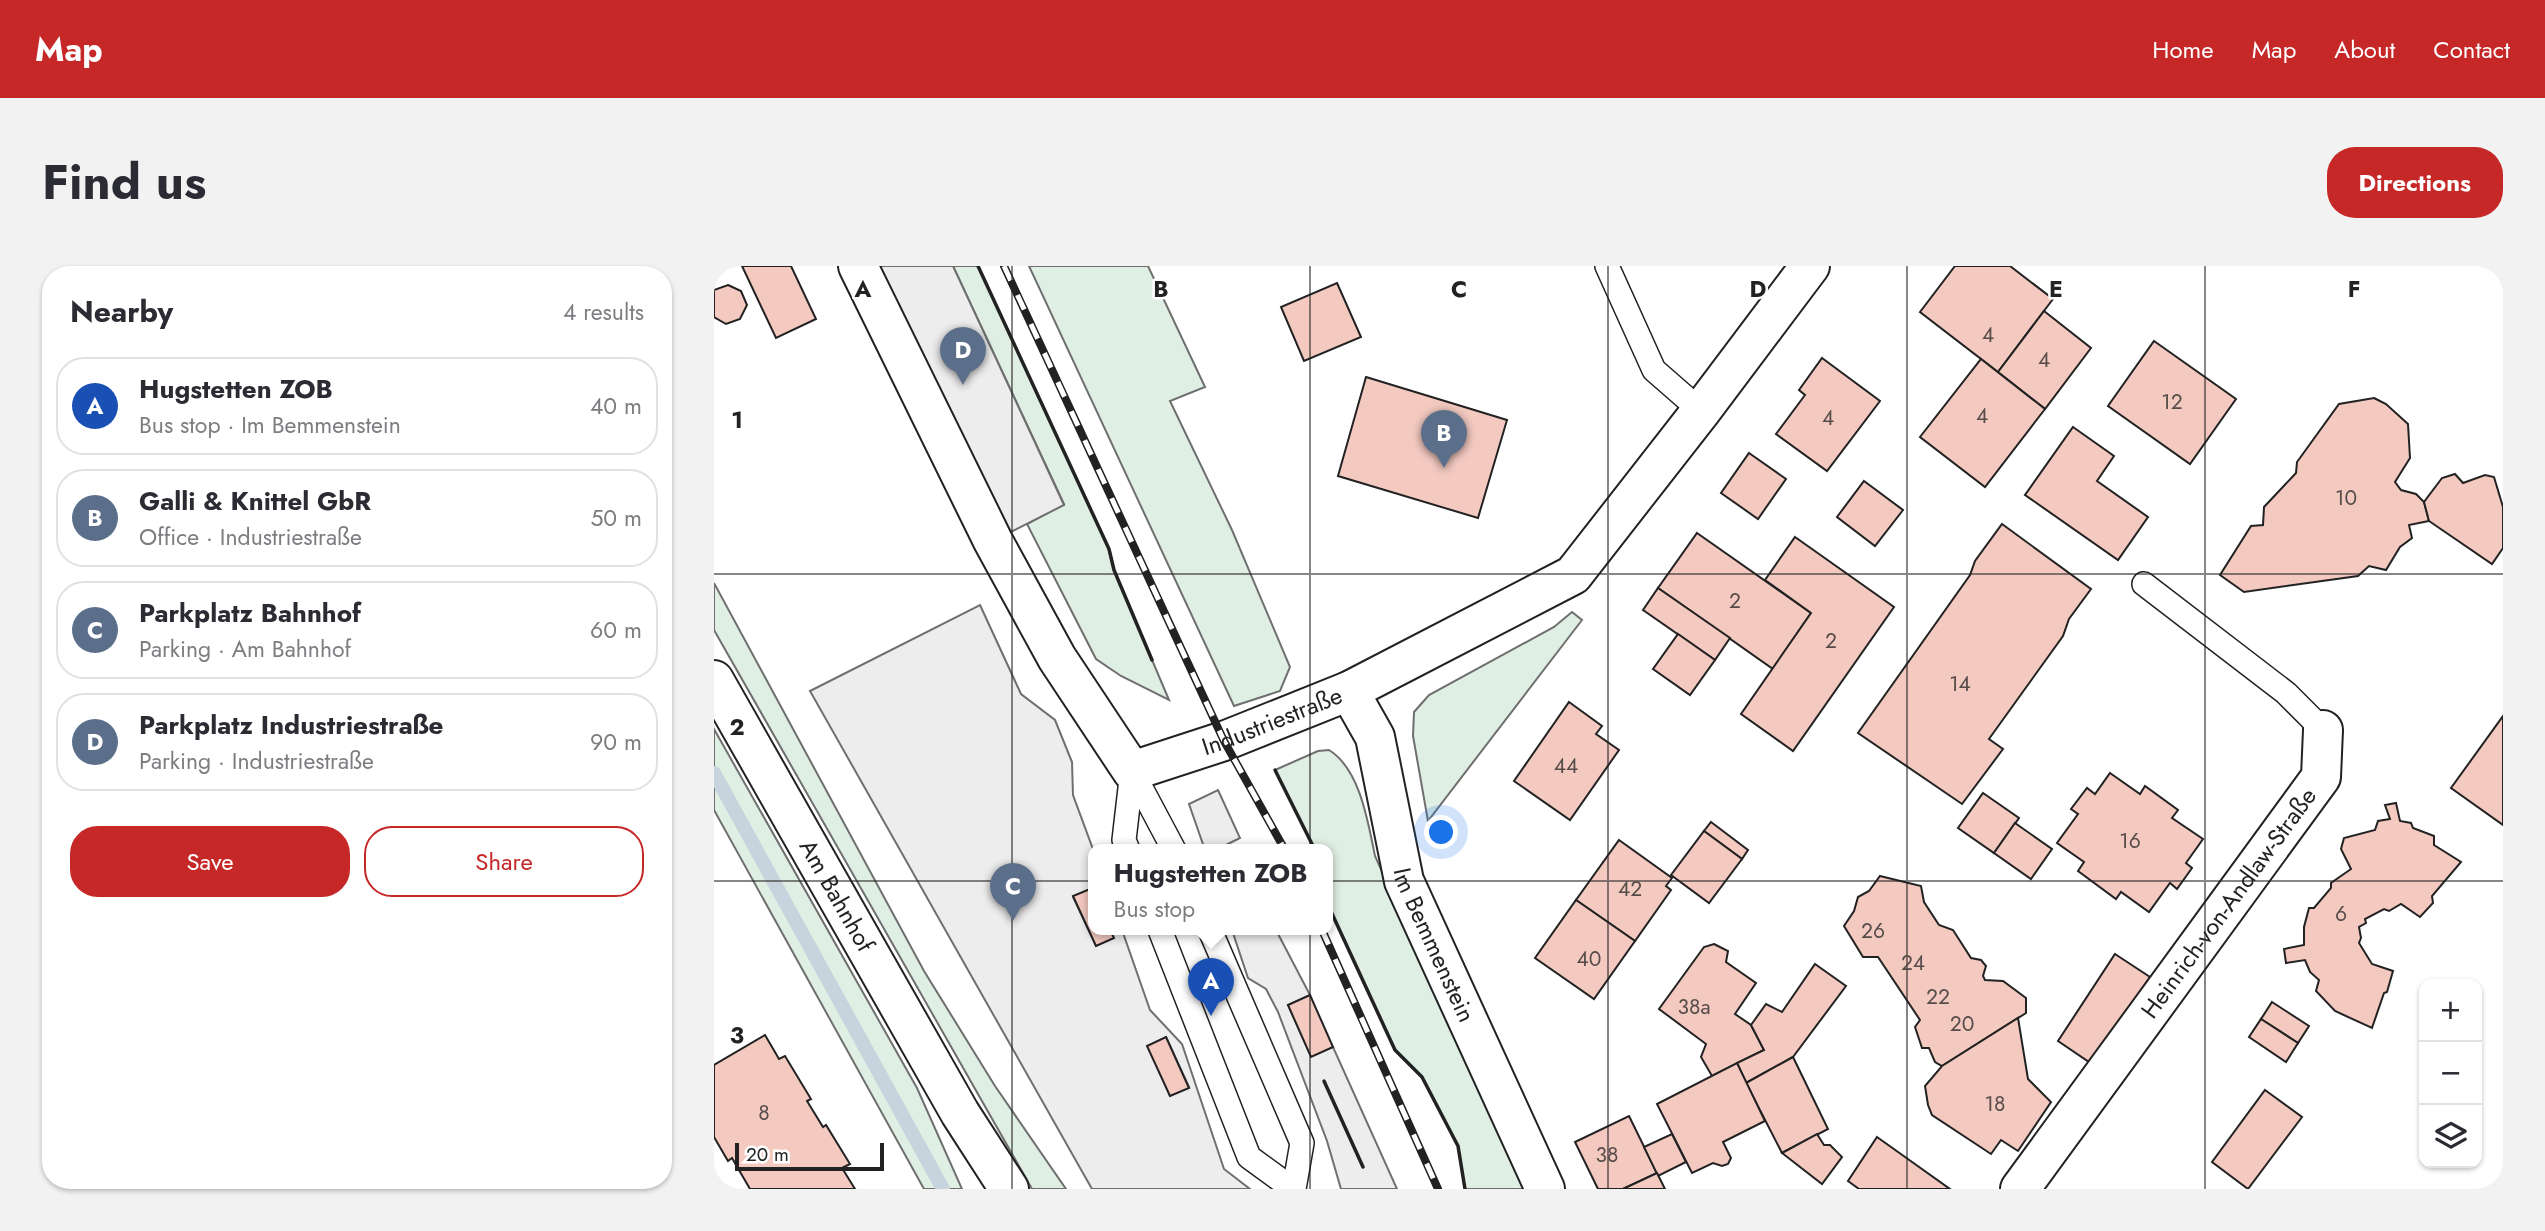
<!DOCTYPE html>
<meta charset="utf-8">
<style>
body{margin:0;font-family:Jost,sans-serif;background:#f2f2f3;color:#2b2b33}
.controls{position:absolute;right:21px;bottom:21px;display:grid;overflow:hidden;border-radius:14px;box-shadow:0 2px 5px #0004}
.controls button{width:63px;height:63px;display:grid;place-items:center;padding:0;border:0;border-bottom:2px solid #e1e1e2;background:#fff;color:#2b2b33;font:35px sans-serif}
.scale{position:absolute;left:21px;bottom:18px;width:149px;box-sizing:border-box;padding-left:7px;border:4px solid #222;border-top:0;font-size:19px;line-height:24px;white-space:nowrap;color:#222;-webkit-text-stroke:5px #fff;paint-order:stroke}
.you{position:absolute;left:728px;top:567px;width:24px;height:24px;margin:-18px;border:5px solid #fff;border-radius:50%;background:#1a73e8;box-shadow:0 0 0 10px #1a73e833}
.badge{display:grid;place-items:center;width:46px;height:46px;border-radius:50%;background:#c62828;color:#fff;font-size:23px;font-weight:700}
.pin{position:absolute;translate:-50% -58px;filter:drop-shadow(0 2px 4px #0008)}
.pin::after{content:'';position:absolute;top:37px;width:24px;height:21px;background:inherit;clip-path:polygon(0 0,100% 0,50% 100%)}
.popup{position:absolute;left:374px;top:578px;width:245px;height:91px;box-sizing:border-box;display:grid;place-content:center;border-radius:14px;background:#fff;filter:drop-shadow(0 2px 5px #0005);font-size:23px;white-space:nowrap;color:#7c7c81}
.popup b{font-size:26px;color:#2b2b33}
.popup::after{content:'';position:absolute;left:50%;top:100%;margin-left:-14px;border:14px solid transparent;border-top-color:#fff}
.list{margin:0;padding:0;list-style:none}
h2{display:flex;justify-content:space-between;align-items:center;height:91px;margin:0;padding:0 28px;font-size:30px}
h2 small{font-size:23px;font-weight:400;color:#7c7c81}
.list li{display:grid;grid-template-columns:46px 1fr auto;gap:21px;align-items:center;box-sizing:border-box;height:98px;margin:0 14px 14px;padding:0 14px;border:2px solid #e1e1e2;border-radius:28px}
.list b{display:block;font-size:26px;white-space:nowrap}
.list p{margin:0;font-size:23px;white-space:nowrap;color:#7c7c81}
.list em{font-size:23px;font-style:normal;color:#7c7c81}
.actions{display:flex;gap:14px;padding:21px 28px}
.actions a{flex:1;padding:16px 0;border:2px solid #c62828;border-radius:28px;text-align:center;font-size:24px;color:#c62828}
.actions .main{background:#c62828;color:#fff}
.icon{flex:none;width:38px;height:38px;fill:none;stroke:currentColor;stroke-width:2;stroke-linecap:round;stroke-linejoin:round}
.map{position:relative;flex:none;width:1789px;height:923px;overflow:hidden;border-radius:28px}
header{display:flex;align-items:center;gap:42px;box-sizing:border-box;height:98px;padding:0 35px;background:#c62828;color:#fff}
header strong{font-size:33px}
nav{display:flex;gap:38px;margin-inline-start:auto;font-size:24px}
.intro{display:flex;align-items:center;justify-content:space-between;box-sizing:border-box;height:168px;padding:0 42px}
h1{margin:0;font-size:49px}
.button{padding:18px 32px;border-radius:28px;background:#c62828;color:#fff;font-size:24px;font-weight:700}
main{display:flex;gap:42px;padding:0 42px}
aside{flex:1;background:#fff;border-radius:28px;box-shadow:0 2px 5px #0004}
.map>svg:first-child{display:block}
</style>
<header>
<strong>Map</strong>
<nav><a>Home</a><a>Map</a><a>About</a><a>Contact</a></nav>
</header>
<div class="intro"><h1>Find us</h1><a class="button">Directions</a></div>
<main>
<aside>
<h2>Nearby<small>4 results</small></h2>
<ul class="list">
<li><span class="badge" style="background:#1a4fb4">A</span><div><b>Hugstetten ZOB</b><p>Bus stop · Im Bemmenstein</p></div><em>40 m</em></li>
<li><span class="badge" style="background:#5c6f8a">B</span><div><b>Galli &amp; Knittel GbR</b><p>Office · Industriestraße</p></div><em>50 m</em></li>
<li><span class="badge" style="background:#5c6f8a">C</span><div><b>Parkplatz Bahnhof</b><p>Parking · Am Bahnhof</p></div><em>60 m</em></li>
<li><span class="badge" style="background:#5c6f8a">D</span><div><b>Parkplatz Industriestraße</b><p>Parking · Industriestraße</p></div><em>90 m</em></li>
</ul>
<div class="actions"><a class="main">Save</a><a>Share</a></div>
</aside>
<div class="map">
<svg width="1789" height="923" viewBox="0 0 1789 923">
<rect width="100%" height="100%" fill="#fff"/>
<g fill="#e0efe3" stroke="#6f6f6f" stroke-width="2">
<path d="M 239,0 L 264,0 L 395,283 L 400,304 L 455,434 L 407,410 L 382,393 L 313,258 L 350,238 Z"/>
<path d="M 315,0 L 434,0 L 491,121 L 456,135 L 518,264 L 576,401 L 566,425 L 520,440 Z"/>
<path d="M 0,317 L 210,705 L 281,820 L 352,923 L 318,923 L 0,364 Z"/>
<path d="M 858,346 L 868,354 L 714,555 L 699,470 L 700,446 L 715,429 L 840,361 Z"/>
<path d="M 0,463 L 203,822 L 248,923 L 210,923 L 0,544 Z"/>
<path d="M 615,484 C 646,503 654,556 661,590 L 810,923 L 751,923 L 744,880 L 708,811 L 681,784 L 614,639 L 614,584 L 601,584 L 561,504 L 604,485 Z"/>
</g>
<g fill="#ededed" stroke="#6f6f6f" stroke-width="2" fill-rule="evenodd">
<path d="M 144,0 L 239,0 L 350,239 L 279,275 Z"/>
<path d="M 266,339 L 307,428 L 341,454 L 358,496 L 359,529 L 380,586 L 380,631 L 376,623 L 359,631 L 382,680 L 399,672 L 396,664 L 408,664 L 436,744 L 468,778 L 510,903 L 536,923 L 378,923 L 96,425 ZM 452,771 L 475,821 L 456,830 L 434,780 Z"/>
<path d="M 504,524 L 526,572 L 502,584 L 491,584 L 475,538 Z"/>
<path d="M 518,664 L 562,664 L 596,729 L 574,739 L 597,790 L 619,781 L 683,923 L 627,923 L 613,875 L 564,746 L 552,723 L 534,712 Z"/>
</g>
<g fill="none" stroke-linecap="round" stroke-linejoin="round">
<path stroke="#c7d3dd" stroke-width="14" d="M 0,507 L 229,923"/>
</g>
<g fill="#f3c9c0" stroke="#222" stroke-width="2">
<path d="M 28,0 L 77,0 L 102,53 L 62,72 Z"/>
<path d="M 1241,0 L 1296,0 L 1339,33 L 1284,106 L 1206,46 Z"/>
<path d="M 623,17 L 647,71 L 590,95 L 567,41 Z"/>
<path d="M 14,19 L 27,25 L 33,39 L 26,53 L 12,58 L 0,51 L 0,24 Z"/>
<path d="M 1330,45 L 1377,82 L 1331,143 L 1284,106 Z"/>
<path d="M 1440,75 L 1522,133 L 1476,198 L 1394,140 Z"/>
<path d="M 1108,92 L 1166,135 L 1113,205 L 1062,168 L 1091,129 L 1085,124 Z"/>
<path d="M 1267,93 L 1331,143 L 1271,221 L 1206,171 Z"/>
<path d="M 652,111 L 793,154 L 764,252 L 624,210 Z"/>
<path d="M 1660,132 L 1672,138 L 1694,158 L 1696,192 L 1681,216 L 1687,224 L 1702,228 L 1710,236 L 1715,255 L 1695,259 L 1698,272 L 1686,281 L 1672,304 L 1655,300 L 1644,310 L 1530,326 L 1506,309 L 1537,260 L 1549,259 L 1550,241 L 1582,207 L 1583,196 L 1625,138 Z"/>
<path d="M 1359,161 L 1400,190 L 1383,215 L 1434,251 L 1404,294 L 1311,229 Z"/>
<path d="M 1035,187 L 1072,213 L 1044,253 L 1007,227 Z"/>
<path d="M 1741,208 L 1749,217 L 1771,209 L 1780,211 L 1789,241 L 1789,282 L 1778,298 L 1715,255 L 1710,236 L 1728,212 Z"/>
<path d="M 1150,215 L 1189,244 L 1161,280 L 1123,251 Z"/>
<path d="M 1288,258 L 1377,323 L 1355,353 L 1349,370 L 1275,473 L 1289,483 L 1248,538 L 1144,467 L 1256,309 L 1261,295 Z"/>
<path d="M 983,267 L 1097,347 L 1059,403 L 944,322 Z"/>
<path d="M 1081,271 L 1180,341 L 1079,485 L 1027,448 L 1097,347 L 1051,314 Z"/>
<path d="M 944,322 L 1016,372 L 1001,394 L 929,344 Z"/>
<path d="M 964,368 L 1001,394 L 976,429 L 939,403 Z"/>
<path d="M 855,436 L 888,460 L 882,468 L 905,484 L 856,554 L 800,515 Z"/>
<path d="M 1789,450 L 1789,559 L 1737,522 Z"/>
<path d="M 1396,507 L 1426,528 L 1431,520 L 1464,544 L 1458,552 L 1489,573 L 1472,597 L 1478,602 L 1463,623 L 1456,617 L 1435,646 L 1407,626 L 1402,633 L 1364,605 L 1370,596 L 1343,577 L 1364,548 L 1357,543 L 1373,522 L 1381,528 Z"/>
<path d="M 1269,527 L 1305,552 L 1280,587 L 1244,562 Z"/>
<path d="M 1682,537 L 1686,555 L 1697,557 L 1699,562 L 1720,570 L 1720,579 L 1747,596 L 1718,630 L 1719,637 L 1706,651 L 1687,638 L 1675,645 L 1670,643 L 1651,653 L 1652,657 L 1645,661 L 1647,672 L 1645,677 L 1658,698 L 1679,705 L 1673,726 L 1670,727 L 1658,762 L 1621,745 L 1602,725 L 1605,714 L 1596,706 L 1591,694 L 1572,697 L 1570,683 L 1590,679 L 1590,661 L 1595,642 L 1600,642 L 1617,622 L 1617,617 L 1637,603 L 1627,583 L 1630,572 L 1661,564 L 1664,555 L 1676,553 L 1671,539 Z"/>
<path d="M 997,556 L 1034,584 L 1028,593 L 990,565 Z"/>
<path d="M 1301,557 L 1338,583 L 1317,613 L 1280,587 Z"/>
<path d="M 990,565 L 1028,593 L 995,637 L 957,609 Z"/>
<path d="M 905,574 L 958,612 L 952,620 L 957,624 L 921,675 L 862,634 Z"/>
<path d="M 1166,610 L 1207,620 L 1210,636 L 1225,659 L 1239,664 L 1257,692 L 1267,694 L 1272,700 L 1269,710 L 1271,714 L 1289,715 L 1312,732 L 1312,747 L 1228,800 L 1221,796 L 1215,782 L 1208,782 L 1201,761 L 1206,754 L 1164,691 L 1149,691 L 1130,660 L 1140,645 L 1144,631 L 1155,625 Z"/>
<path d="M 376,623 L 380,631 L 380,664 L 396,664 L 400,672 L 382,680 L 359,630 Z"/>
<path d="M 862,634 L 921,675 L 880,733 L 821,692 Z"/>
<path d="M 1000,678 L 1014,685 L 1012,696 L 1042,717 L 1021,748 L 1037,759 L 1050,784 L 998,810 L 987,791 L 992,778 L 945,743 L 990,681 Z"/>
<path d="M 1401,688 L 1436,711 L 1378,798 L 1344,775 Z"/>
<path d="M 1101,698 L 1132,720 L 1079,791 L 1032,817 L 1023,797 L 1050,784 L 1037,759 L 1052,738 L 1068,746 Z"/>
<path d="M 596,729 L 619,781 L 597,791 L 574,739 Z"/>
<path d="M 1558,736 L 1595,760 L 1584,777 L 1547,753 Z"/>
<path d="M 1304,752 L 1314,813 L 1337,836 L 1304,885 L 1287,874 L 1277,888 L 1218,849 L 1214,839 L 1211,820 L 1228,800 Z"/>
<path d="M 1547,753 L 1584,777 L 1572,796 L 1535,771 Z"/>
<path d="M 51,769 L 65,793 L 71,790 L 97,833 L 93,835 L 109,861 L 112,859 L 136,898 L 128,902 L 141,923 L 36,923 L 18,892 L 14,895 L 0,871 L 0,799 Z"/>
<path d="M 452,771 L 475,822 L 456,830 L 433,780 Z"/>
<path d="M 1079,791 L 1114,863 L 1068,887 L 1032,817 Z"/>
<path d="M 1023,797 L 1051,855 L 1009,876 L 1017,892 L 1014,898 L 1008,900 L 999,897 L 978,907 L 943,838 Z"/>
<path d="M 1551,824 L 1588,851 L 1534,923 L 1498,896 Z"/>
<path d="M 915,850 L 943,907 L 909,923 L 884,923 L 861,876 Z"/>
<path d="M 958,868 L 972,896 L 944,910 L 930,881 Z"/>
<path d="M 1103,868 L 1110,879 L 1116,879 L 1128,891 L 1108,918 L 1068,887 Z"/>
<path d="M 1163,871 L 1236,923 L 1145,923 L 1134,915 Z"/>
<path d="M 943,907 L 951,923 L 909,923 Z"/>
</g>
<g fill="none" stroke-linecap="round" stroke-linejoin="round">
<g stroke="#222" stroke-width="26">
<g id="service">
<path d="M 893,0 L 940,104 L 987,145"/>
<path d="M 1430,318 L 1572,427 L 1609,464"/>
<path d="M 418,505 L 460,584"/>
<path d="M 414,584 L 410,574 L 418,505"/>
<path d="M 446,664 L 535,891 L 579,923"/>
<path d="M 496,664 L 588,877 L 580,923"/>
</g>
</g>
<g stroke="#222" stroke-width="42">
<g id="minor">
<path id="s1" d="M 144,0 L 279,275 L 343,392 L 418,505 L 510,475 L 635,425 L 859,309 L 987,145 L 1096,0"/>
<path id="s2" d="M 635,425 L 661,471 L 690,615 L 831,923"/>
<path id="s3" d="M 1306,923 L 1607,511 L 1609,464"/>
</g>
</g>
<g stroke="#222" stroke-width="42">
<g id="secondary">
<path id="s4" d="M 0,414 L 246,847 L 295,923"/>
</g>
</g>
<use href="#service" stroke="#fff" stroke-width="23"/>
<use href="#minor" stroke="#fff" stroke-width="38"/>
<use href="#secondary" stroke="#fff" stroke-width="38"/>
<g stroke="#222" stroke-width="8">
<g id="rail">
<path d="M 290,0 L 510,475 L 571,584"/>
<path d="M 608,664 L 724,923"/>
</g>
</g>
<use href="#rail" stroke="#fff" stroke-width="5" stroke-dasharray="16" stroke-linecap="butt"/>
<g stroke="#222" stroke-width="3.5">
<path d="M 264,0 L 395,283 L 400,304 L 438,394"/>
<path d="M 561,504 L 601,584"/>
<path d="M 614,639 L 681,784 L 708,811 L 744,880 L 751,923"/>
<path d="M 610,815 L 649,901"/>
</g>
</g>
<path fill="none" stroke="#222" stroke-width="2" stroke-opacity="0.55" d="M 298,0 L 298,923M 596,0 L 596,923M 894,0 L 894,923M 1193,0 L 1193,923M 1491,0 L 1491,923M 0,308 L 1789,308M 0,615 L 1789,615"/>
<g text-anchor="middle" stroke-width="5" stroke-linejoin="round" paint-order="stroke">
<g font-size="21" fill="#564c4a">
<text x="1274" y="76">4</text>
<text x="1330" y="101">4</text>
<text x="1458" y="143">12</text>
<text x="1268" y="157">4</text>
<text x="1114" y="159">4</text>
<text x="1632" y="239">10</text>
<text x="1021" y="342">2</text>
<text x="1117" y="382">2</text>
<text x="1246" y="425">14</text>
<text x="852" y="507">44</text>
<text x="1416" y="582">16</text>
<text x="916" y="630">42</text>
<text x="1627" y="655">6</text>
<text x="1159" y="672">26</text>
<text x="875" y="700">40</text>
<text x="1199" y="704">24</text>
<text x="1224" y="738">22</text>
<text x="980" y="748">38a</text>
<text x="1248" y="765">20</text>
<text x="1281" y="845">18</text>
<text x="50" y="854">8</text>
<text x="893" y="896">38</text>
</g>
<g font-size="24" fill="#222" stroke="#fff">
<text dy="8" stroke="none"><textPath href="#s1" startOffset="724">Industriestraße</textPath></text>
<text dy="8" stroke="none"><textPath href="#s4" startOffset="248">Am Bahnhof</textPath></text>
<text dy="8" stroke="none"><textPath href="#s3" startOffset="354">Heinrich-von-Andlaw-Straße</textPath></text>
<text dy="8" stroke="none"><textPath href="#s2" startOffset="270">Im Bemmenstein</textPath></text>
</g>
</g>
<g font-size="23" text-anchor="middle" font-weight="bold" fill="#222" stroke="#fff" stroke-width="5" stroke-linejoin="round" paint-order="stroke">
<text x="149" y="31">A</text>
<text x="447" y="31">B</text>
<text x="745" y="31">C</text>
<text x="1044" y="31">D</text>
<text x="1342" y="31">E</text>
<text x="1640" y="31">F</text>
<text x="23" y="162">1</text>
<text x="23" y="469">2</text>
<text x="23" y="777">3</text>
</g>
</svg>
<div class="controls">
<button>+</button>
<button>−</button>
<button><svg class="icon" aria-label="layers" viewBox="0 0 24 24"><path d="M12 4l9 5-9 5-9-5zM3 14l9 5 9-5"/></svg></button>
</div>
<div class="scale">20 m</div>
<div class="you"></div>
<div class="pin badge" style="left:497px;top:750px;background:#1a4fb4">A</div>
<div class="popup"><b>Hugstetten ZOB</b>Bus stop</div>
<div class="pin badge" style="left:730px;top:202px;background:#5c6f8a">B</div>
<div class="pin badge" style="left:299px;top:655px;background:#5c6f8a">C</div>
<div class="pin badge" style="left:249px;top:119px;background:#5c6f8a">D</div>
</div>
</main>
